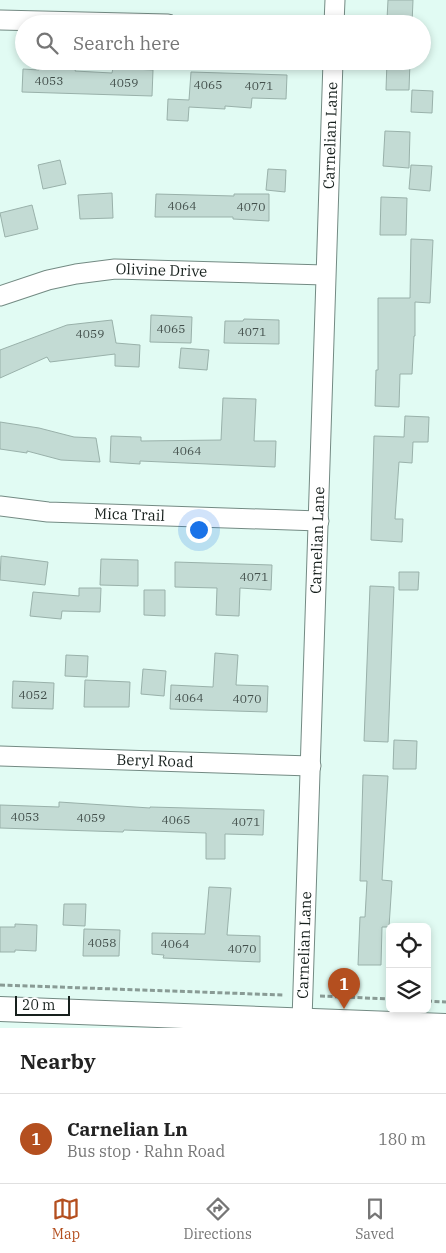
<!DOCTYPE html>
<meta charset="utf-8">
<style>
body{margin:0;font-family:"IBM Plex Serif",serif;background:#f2f2f2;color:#222}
.controls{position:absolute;right:15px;bottom:15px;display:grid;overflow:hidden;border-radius:8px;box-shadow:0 2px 8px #0003}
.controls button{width:45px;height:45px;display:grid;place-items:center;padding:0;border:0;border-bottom:1px solid #e0e0e0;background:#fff;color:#222;font:25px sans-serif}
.scale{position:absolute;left:15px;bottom:12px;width:55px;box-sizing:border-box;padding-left:5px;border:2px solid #17201d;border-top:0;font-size:14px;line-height:18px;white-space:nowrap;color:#17201d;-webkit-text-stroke:4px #fff;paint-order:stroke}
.you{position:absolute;left:198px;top:529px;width:18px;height:18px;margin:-12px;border:4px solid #fff;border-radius:50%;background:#1a73e8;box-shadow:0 0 0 8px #1a73e833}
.badge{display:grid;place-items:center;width:32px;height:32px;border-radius:50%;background:#b44f1f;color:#fff;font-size:16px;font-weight:700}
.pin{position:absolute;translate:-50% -41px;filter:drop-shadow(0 1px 2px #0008)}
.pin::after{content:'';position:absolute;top:26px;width:18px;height:15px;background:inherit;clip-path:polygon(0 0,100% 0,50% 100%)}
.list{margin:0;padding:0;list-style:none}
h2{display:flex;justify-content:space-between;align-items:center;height:65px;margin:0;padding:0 20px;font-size:21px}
h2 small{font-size:16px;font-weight:400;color:#767676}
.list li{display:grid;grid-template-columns:32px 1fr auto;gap:15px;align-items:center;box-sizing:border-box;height:90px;padding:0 20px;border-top:1px solid #e0e0e0}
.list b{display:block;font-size:19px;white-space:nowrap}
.list p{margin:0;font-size:16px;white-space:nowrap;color:#767676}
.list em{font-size:16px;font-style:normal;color:#767676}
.icon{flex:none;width:28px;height:28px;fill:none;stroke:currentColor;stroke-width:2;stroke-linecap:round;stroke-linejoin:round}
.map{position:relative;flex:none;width:446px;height:1028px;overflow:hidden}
.search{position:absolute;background:#fff;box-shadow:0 2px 8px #0003;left:15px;right:15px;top:15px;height:55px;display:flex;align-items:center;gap:12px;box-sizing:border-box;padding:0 18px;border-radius:28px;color:#767676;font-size:19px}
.sheet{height:155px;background:#fff}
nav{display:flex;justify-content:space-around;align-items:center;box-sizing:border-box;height:70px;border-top:1px solid #e0e0e0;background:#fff;font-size:14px;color:#767676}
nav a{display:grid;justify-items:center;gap:2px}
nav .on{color:#b44f1f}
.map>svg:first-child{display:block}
</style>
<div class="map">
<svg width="446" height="1028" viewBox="0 0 446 1028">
<rect width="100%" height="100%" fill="#e1fbf3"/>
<g fill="#c3dbd4" stroke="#99b1aa">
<path d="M 388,0 L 413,0 L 412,24 L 389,24 L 389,20 L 387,19 Z"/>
<path d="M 387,61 L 410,61 L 409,90 L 386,90 Z"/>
<path d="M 39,67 L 76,68 L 75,71 L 112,73 L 113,68 L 153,70 L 152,96 L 22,92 L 23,69 L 39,70 Z"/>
<path d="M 191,72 L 287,75 L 286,99 L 252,98 L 251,108 L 225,106 L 225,109 L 189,107 L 188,121 L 167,120 L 168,99 L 189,100 Z"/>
<path d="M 412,90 L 433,91 L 432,113 L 411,112 Z"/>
<path d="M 385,131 L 410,132 L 409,168 L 383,166 Z"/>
<path d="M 60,160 L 66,184 L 43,189 L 38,165 Z"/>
<path d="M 411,165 L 432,166 L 430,191 L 409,189 Z"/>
<path d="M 268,169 L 286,170 L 285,192 L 266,190 Z"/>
<path d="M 112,193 L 113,218 L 80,219 L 78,195 Z"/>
<path d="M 156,194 L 234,196 L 234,194 L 269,194 L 269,221 L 233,219 L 233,217 L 155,217 Z"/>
<path d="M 381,197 L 407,198 L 406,235 L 380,235 Z"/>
<path d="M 32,205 L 38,229 L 5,237 L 0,213 Z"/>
<path d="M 411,239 L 433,240 L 430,303 L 415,302 L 415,336 L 414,336 L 412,374 L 400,374 L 399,407 L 375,406 L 376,370 L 378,370 L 378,298 L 410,298 Z"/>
<path d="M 151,315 L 192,317 L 191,343 L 150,342 Z"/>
<path d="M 244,319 L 279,320 L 279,344 L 224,343 L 225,321 L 243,321 Z"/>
<path d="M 112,320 L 116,343 L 140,345 L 139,367 L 115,366 L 115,354 L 50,362 L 47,357 L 0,378 L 0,350 L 67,325 Z"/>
<path d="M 181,348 L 209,350 L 207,370 L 179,368 Z"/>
<path d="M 223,398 L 256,399 L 254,441 L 276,441 L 275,467 L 140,461 L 140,464 L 110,462 L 111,436 L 141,437 L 141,441 L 221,440 Z"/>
<path d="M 405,416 L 429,417 L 428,442 L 413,442 L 412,463 L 399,462 L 395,519 L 403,519 L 402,542 L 371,540 L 374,436 L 404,437 Z"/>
<path d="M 0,422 L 39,428 L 74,437 L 96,438 L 100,462 L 61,460 L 27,451 L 27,453 L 0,449 Z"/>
<path d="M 1,556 L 48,562 L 45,585 L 0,580 Z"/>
<path d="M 101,559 L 138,560 L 138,586 L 100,585 Z"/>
<path d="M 175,562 L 272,565 L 271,590 L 240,588 L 239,616 L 216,615 L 217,588 L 175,587 Z"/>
<path d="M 399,572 L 419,572 L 418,590 L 399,590 Z"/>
<path d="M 370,586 L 394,587 L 388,742 L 364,741 Z"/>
<path d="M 79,588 L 101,588 L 100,612 L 62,611 L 61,619 L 30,616 L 33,592 L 79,596 Z"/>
<path d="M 144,590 L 165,590 L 165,616 L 144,615 Z"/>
<path d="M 215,653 L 238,655 L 236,685 L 268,686 L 267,712 L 170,709 L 171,685 L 213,687 Z"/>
<path d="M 66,655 L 88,656 L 87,677 L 65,676 Z"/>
<path d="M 143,669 L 166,671 L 164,696 L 141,694 Z"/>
<path d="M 85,680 L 130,682 L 129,707 L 84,707 Z"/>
<path d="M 13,681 L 54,683 L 53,709 L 12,708 Z"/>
<path d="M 394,740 L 417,741 L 416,769 L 393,769 Z"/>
<path d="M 363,775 L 388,776 L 382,880 L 392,881 L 389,927 L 382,927 L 381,965 L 358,965 L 360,917 L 365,917 L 367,881 L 360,881 Z"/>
<path d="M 59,802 L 150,808 L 150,807 L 264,810 L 263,835 L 225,834 L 225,859 L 206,859 L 206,833 L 124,830 L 123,832 L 0,828 L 0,805 L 59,807 Z"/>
<path d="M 209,887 L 231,888 L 227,935 L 260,936 L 260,962 L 163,958 L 164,955 L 152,954 L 152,933 L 205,934 Z"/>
<path d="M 64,904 L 86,904 L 85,926 L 63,925 Z"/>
<path d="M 15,924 L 37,925 L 36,951 L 15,950 L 15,952 L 0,952 L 0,927 L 15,927 Z"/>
<path d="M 84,929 L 120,930 L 119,956 L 83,956 Z"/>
</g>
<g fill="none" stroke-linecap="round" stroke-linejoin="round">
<g stroke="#738a83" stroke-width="21">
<g id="minor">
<path d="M 0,20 L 168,24"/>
<path d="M 334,24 L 335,0"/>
<path id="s1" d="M 0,296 L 48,280 L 76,274 L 115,269 L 325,275"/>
<path id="s2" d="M 0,506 L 48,512 L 319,521"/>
<path id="s3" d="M 0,756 L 311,766"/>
<path id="s4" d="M 302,1020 L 333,61"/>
</g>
</g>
<g stroke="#738a83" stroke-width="26">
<path id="tertiary" d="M 0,1009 L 446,1026"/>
</g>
<g stroke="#899b95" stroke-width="3" stroke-dasharray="5 2.5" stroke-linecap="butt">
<path d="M 0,985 L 284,995"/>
<path d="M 320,996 L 390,999"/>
<path d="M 427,1001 L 446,1002"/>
</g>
<use href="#minor" stroke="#fff" stroke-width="19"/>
<use href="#tertiary" stroke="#fff" stroke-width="24"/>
</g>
<g text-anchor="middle" stroke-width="4.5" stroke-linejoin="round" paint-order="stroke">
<g font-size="12" fill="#424f4b">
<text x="49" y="85">4053</text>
<text x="124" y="87">4059</text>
<text x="208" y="89">4065</text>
<text x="259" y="90">4071</text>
<text x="182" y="210">4064</text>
<text x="251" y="211">4070</text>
<text x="171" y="333">4065</text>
<text x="252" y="336">4071</text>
<text x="90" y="338">4059</text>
<text x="187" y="455">4064</text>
<text x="254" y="581">4071</text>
<text x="33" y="699">4052</text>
<text x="189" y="702">4064</text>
<text x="247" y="703">4070</text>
<text x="25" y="821">4053</text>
<text x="91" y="822">4059</text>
<text x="176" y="824">4065</text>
<text x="246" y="826">4071</text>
<text x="102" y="947">4058</text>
<text x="175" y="948">4064</text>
<text x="242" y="953">4070</text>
</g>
<g font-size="15" fill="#17201d" stroke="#fff">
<text dy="5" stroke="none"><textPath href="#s4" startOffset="885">Carnelian Lane</textPath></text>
<text dy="5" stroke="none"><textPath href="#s1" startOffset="165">Olivine Drive</textPath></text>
<text dy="5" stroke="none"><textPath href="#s2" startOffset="130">Mica Trail</textPath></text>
<text dy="5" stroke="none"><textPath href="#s4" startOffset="480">Carnelian Lane</textPath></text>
<text dy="5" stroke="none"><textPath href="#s3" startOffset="155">Beryl Road</textPath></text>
<text dy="5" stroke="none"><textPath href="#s4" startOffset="75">Carnelian Lane</textPath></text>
</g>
</g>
</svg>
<div class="controls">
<button><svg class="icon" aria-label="locate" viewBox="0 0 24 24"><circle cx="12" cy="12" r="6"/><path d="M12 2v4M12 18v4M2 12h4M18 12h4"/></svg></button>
<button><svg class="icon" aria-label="layers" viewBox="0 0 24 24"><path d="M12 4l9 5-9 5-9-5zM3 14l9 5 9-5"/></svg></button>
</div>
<div class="scale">20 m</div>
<div class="you"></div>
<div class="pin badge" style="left:344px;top:1009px">1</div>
<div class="search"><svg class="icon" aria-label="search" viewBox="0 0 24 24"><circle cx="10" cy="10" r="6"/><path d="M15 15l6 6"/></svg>Search here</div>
</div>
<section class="sheet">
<h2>Nearby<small></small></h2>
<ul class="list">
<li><span class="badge">1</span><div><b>Carnelian Ln</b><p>Bus stop · Rahn Road</p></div><em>180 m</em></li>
</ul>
</section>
<nav>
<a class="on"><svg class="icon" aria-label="map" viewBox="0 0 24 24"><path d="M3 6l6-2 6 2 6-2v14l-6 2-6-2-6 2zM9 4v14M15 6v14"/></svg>Map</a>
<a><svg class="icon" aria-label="directions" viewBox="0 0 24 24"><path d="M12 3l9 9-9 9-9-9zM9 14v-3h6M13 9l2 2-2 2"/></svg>Directions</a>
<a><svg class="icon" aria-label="saved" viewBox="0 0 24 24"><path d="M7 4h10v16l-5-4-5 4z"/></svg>Saved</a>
</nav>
